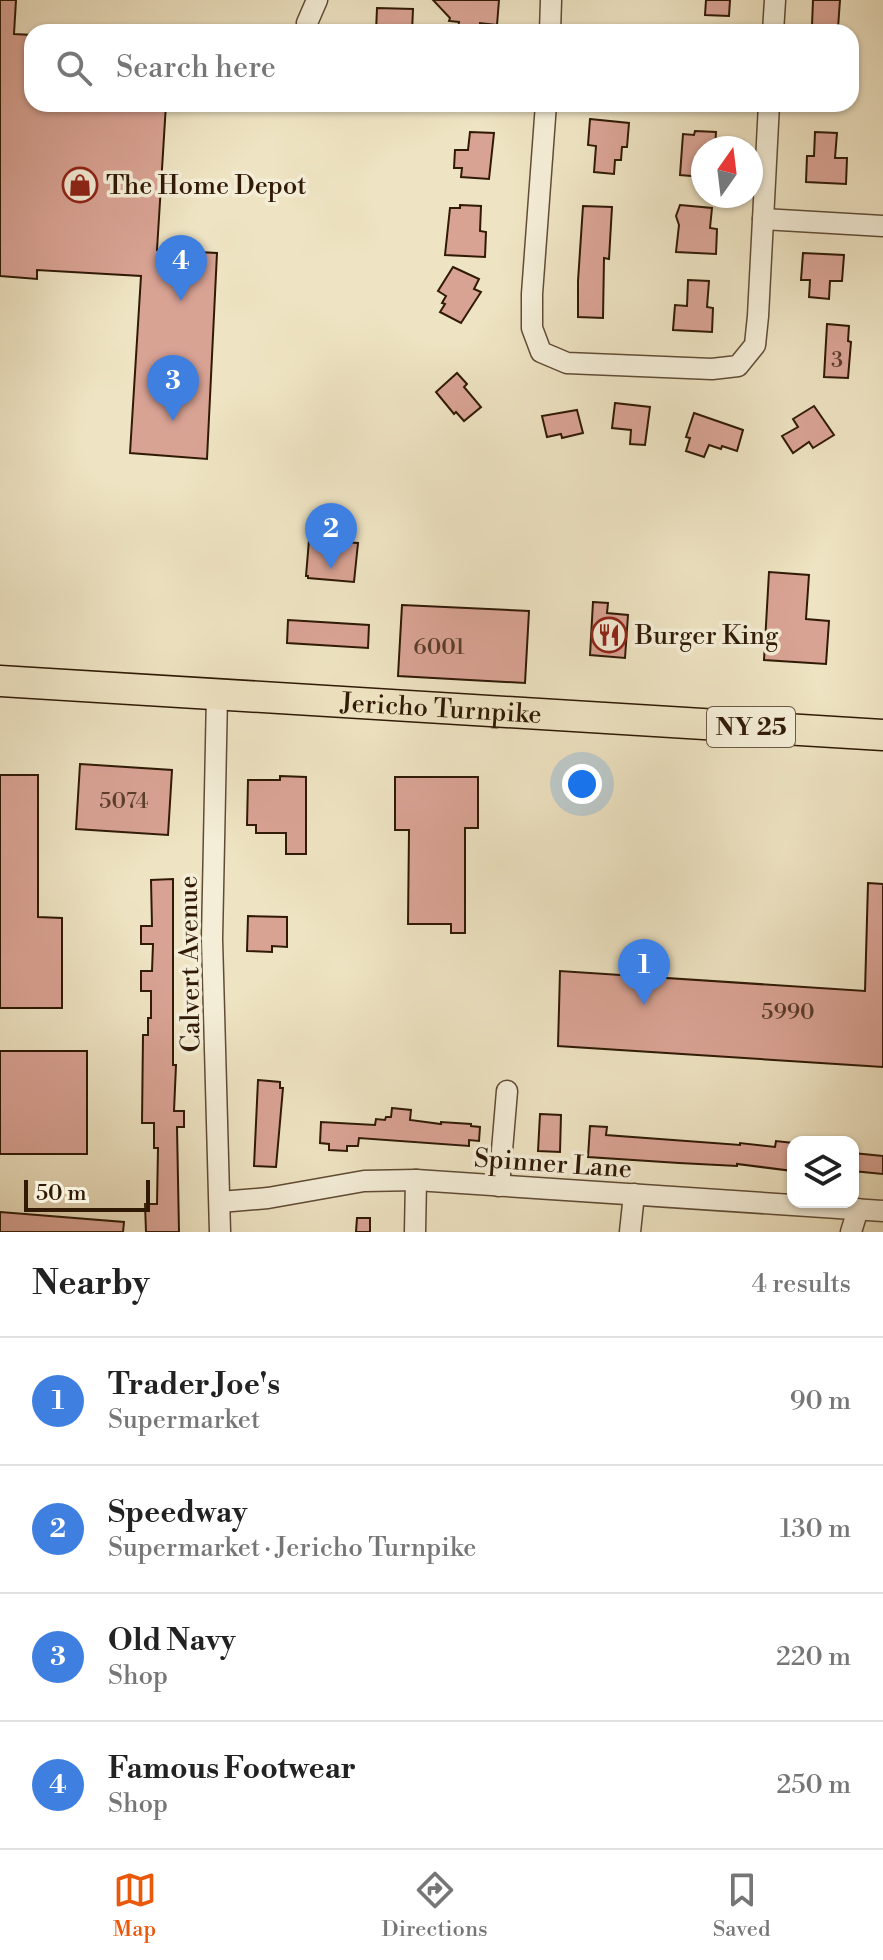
<!DOCTYPE html>
<meta charset="utf-8">
<style>
body{margin:0;font-family:"Libre Bodoni",serif;background:#f2f2f2;color:#222}
.controls{position:absolute;right:24px;bottom:24px;display:grid;overflow:hidden;border-radius:16px;box-shadow:0 2px 6px #0004}
.controls button{width:72px;height:72px;display:grid;place-items:center;padding:0;border:0;border-bottom:2px solid #e0e0e0;background:#fff;color:#222;font:40px sans-serif}
.compass{position:absolute;left:691px;top:136px;width:72px;height:72px;border-radius:50%;background:#fff;box-shadow:0 2px 6px #0004;rotate:14deg}
.scale{position:absolute;left:24px;bottom:20px;width:126px;box-sizing:border-box;padding-left:8px;border:4px solid #301a06;border-top:0;font-size:22px;line-height:28px;white-space:nowrap;color:#301a06;-webkit-text-stroke:6px #f4edd7;paint-order:stroke}
.you{position:absolute;left:582px;top:784px;width:28px;height:28px;margin:-20px;border:6px solid #fff;border-radius:50%;background:#1a73e8;box-shadow:0 0 0 12px #1a73e833}
.badge{display:grid;place-items:center;width:52px;height:52px;border-radius:50%;background:#ea580c;color:#fff;font-size:26px;font-weight:700}
.pin{position:absolute;translate:-50% -66px;filter:drop-shadow(0 2px 4px #0008)}
.pin::after{content:'';position:absolute;top:42px;width:28px;height:24px;background:inherit;clip-path:polygon(0 0,100% 0,50% 100%)}
.list{margin:0;padding:0;list-style:none}
h2{display:flex;justify-content:space-between;align-items:center;height:104px;margin:0;padding:0 32px;font-size:34px}
h2 small{font-size:26px;font-weight:400;color:#767676}
.list li{display:grid;grid-template-columns:52px 1fr auto;gap:24px;align-items:center;box-sizing:border-box;height:128px;padding:0 32px;border-top:2px solid #e0e0e0}
.list b{display:block;font-size:30px;white-space:nowrap}
.list p{margin:0;font-size:26px;white-space:nowrap;color:#767676}
.list em{font-size:26px;font-style:normal;color:#767676}
.icon{flex:none;width:44px;height:44px;fill:none;stroke:currentColor;stroke-width:2;stroke-linecap:round;stroke-linejoin:round}
.map{position:relative;flex:none;width:883px;height:1232px;overflow:hidden}
.search{position:absolute;background:#fff;box-shadow:0 2px 6px #0004;left:24px;right:24px;top:24px;height:88px;display:flex;align-items:center;gap:20px;box-sizing:border-box;padding:0 28px;border-radius:24px;color:#767676;font-size:30px}
.sheet{height:616px;background:#fff}
nav{display:flex;justify-content:space-around;align-items:center;box-sizing:border-box;height:112px;border-top:2px solid #e0e0e0;background:#fff;font-size:22px;color:#767676}
nav a{display:grid;justify-items:center;gap:4px}
nav .on{color:#ea580c}
.map>svg:first-child{display:block}
</style>
<div class="map">
<svg width="883" height="1232" viewBox="0 0 883 1232">
<rect width="100%" height="100%" fill="#eee3c2"/>
<filter id="stains"><feTurbulence type="fractalNoise" baseFrequency=".0025" numOctaves="4"/><feColorMatrix values="0 0 0 0 .2 0 0 0 0 .09 0 0 0 0 .02 0 0 0 .5 -.17"/></filter>
<radialGradient id="worn" r=".72"><stop offset=".6" stop-color="#630" stop-opacity="0"/><stop offset="1" stop-color="#630" stop-opacity=".3"/></radialGradient>
<g fill="#d9a394" stroke="#301a06" stroke-width="2">
<path d="M 0,0 L 16,0 L 14,34 L 32,35 L 32,104 L 166,104 L 157,250 L 217,253 L 207,459 L 130,453 L 141,276 L 37,270 L 37,279 L 0,276 Z"/>
<path d="M 433,0 L 499,0 L 497,25 L 480,23 L 480,30 L 458,28 L 459,22 L 449,21 L 450,18 Z"/>
<path d="M 706,0 L 730,0 L 729,16 L 705,15 Z"/>
<path d="M 813,0 L 840,0 L 838,28 L 812,26 Z"/>
<path d="M 377,8 L 413,9 L 412,32 L 376,32 Z"/>
<path d="M 590,119 L 629,123 L 627,147 L 622,147 L 621,160 L 615,160 L 614,174 L 594,172 L 596,146 L 588,145 Z"/>
<path d="M 695,131 L 716,132 L 715,148 L 703,148 L 703,177 L 680,175 L 683,134 L 694,135 Z"/>
<path d="M 470,132 L 494,133 L 489,179 L 461,177 L 462,168 L 454,168 L 455,150 L 468,150 Z"/>
<path d="M 815,132 L 837,133 L 835,158 L 847,158 L 846,184 L 806,182 L 807,156 L 814,156 Z"/>
<path d="M 460,205 L 481,206 L 480,231 L 486,232 L 485,257 L 445,255 L 450,208 L 460,208 Z"/>
<path d="M 680,205 L 712,208 L 710,228 L 717,229 L 716,254 L 676,252 L 679,225 L 676,216 Z"/>
<path d="M 583,206 L 612,207 L 609,259 L 604,258 L 603,318 L 578,317 L 578,281 Z"/>
<path d="M 803,253 L 844,255 L 842,281 L 830,281 L 829,299 L 809,297 L 810,280 L 801,280 Z"/>
<path d="M 453,267 L 479,279 L 474,289 L 481,292 L 461,323 L 440,312 L 445,304 L 442,303 L 446,296 L 438,291 Z"/>
<path d="M 688,280 L 709,281 L 707,307 L 713,308 L 712,332 L 673,330 L 675,305 L 687,306 Z"/>
<path d="M 827,324 L 849,326 L 848,341 L 851,342 L 848,378 L 824,377 Z"/>
<path d="M 457,373 L 467,384 L 464,387 L 481,407 L 464,421 L 456,412 L 454,414 L 436,392 Z"/>
<path d="M 615,403 L 650,407 L 645,445 L 630,444 L 631,430 L 612,428 Z"/>
<path d="M 814,406 L 834,435 L 813,448 L 809,442 L 793,453 L 782,436 L 798,427 L 793,419 Z"/>
<path d="M 577,410 L 583,433 L 562,438 L 561,434 L 547,437 L 542,416 Z"/>
<path d="M 694,413 L 743,430 L 737,451 L 722,446 L 721,449 L 709,445 L 704,457 L 686,451 L 690,438 L 686,437 Z"/>
<path d="M 309,540 L 358,543 L 354,582 L 308,578 L 308,576 L 306,576 Z"/>
<path d="M 769,572 L 809,575 L 806,619 L 829,621 L 826,664 L 764,660 Z"/>
<path d="M 593,602 L 608,603 L 607,613 L 628,615 L 625,658 L 590,655 Z"/>
<path d="M 402,605 L 529,611 L 525,683 L 398,676 Z"/>
<path d="M 288,620 L 369,625 L 368,648 L 287,643 Z"/>
<path d="M 80,764 L 172,770 L 168,835 L 76,829 Z"/>
<path d="M 0,775 L 38,775 L 38,917 L 62,918 L 62,1008 L 0,1008 Z"/>
<path d="M 280,776 L 306,777 L 306,854 L 286,854 L 286,833 L 256,833 L 256,825 L 247,825 L 248,780 L 280,780 Z"/>
<path d="M 395,777 L 478,777 L 478,828 L 465,828 L 465,933 L 451,933 L 451,924 L 408,924 L 409,830 L 395,830 Z"/>
<path d="M 173,879 L 173,1065 L 176,1065 L 174,1111 L 184,1111 L 184,1127 L 177,1127 L 179,1232 L 146,1232 L 145,1204 L 157,1204 L 158,1148 L 154,1148 L 154,1123 L 142,1123 L 143,1035 L 148,1035 L 148,1018 L 151,1018 L 151,991 L 141,991 L 141,971 L 152,971 L 153,944 L 141,944 L 141,926 L 152,926 L 151,880 Z"/>
<path d="M 868,883 L 883,884 L 883,1067 L 558,1046 L 560,971 L 865,991 Z"/>
<path d="M 248,916 L 287,917 L 287,947 L 272,946 L 272,952 L 247,951 Z"/>
<rect x="0" y="1051" width="87" height="103"/>
<path d="M 258,1080 L 280,1082 L 280,1088 L 283,1088 L 276,1167 L 254,1166 Z"/>
<path d="M 392,1108 L 411,1110 L 410,1120 L 441,1124 L 441,1122 L 471,1124 L 471,1126 L 480,1127 L 479,1141 L 469,1140 L 469,1146 L 359,1138 L 358,1146 L 347,1146 L 347,1151 L 329,1150 L 329,1144 L 320,1143 L 321,1122 L 375,1125 L 376,1119 L 385,1120 L 386,1117 L 391,1117 Z"/>
<path d="M 540,1114 L 561,1115 L 560,1152 L 538,1151 Z"/>
<path d="M 590,1126 L 607,1127 L 606,1135 L 740,1145 L 740,1143 L 775,1147 L 776,1141 L 793,1143 L 793,1171 L 737,1164 L 737,1166 L 679,1163 L 588,1157 Z"/>
<path d="M 853,1153 L 883,1156 L 883,1174 L 853,1171 Z"/>
<path d="M 0,1212 L 124,1222 L 123,1232 L 0,1232 Z"/>
<path d="M 357,1218 L 370,1218 L 370,1232 L 356,1232 Z"/>
</g>
<g fill="none" stroke-linecap="round" stroke-linejoin="round">
<g stroke="#604c35" stroke-width="23">
<g id="street">
<path d="M 307,23 L 317,0"/>
<path d="M 550,32 L 551,0"/>
<path d="M 773,32 L 775,0"/>
<path d="M 546,104 L 532,294 L 532,328 L 541,352 L 567,363 L 712,369 L 738,366 L 755,345 L 758,316 L 769,104"/>
<path d="M 763,219 L 883,226"/>
<path d="M 217,695 L 212,939 L 220,1232"/>
<path d="M 499,1186 L 507,1091"/>
<path d="M 220,1202 L 268,1198 L 364,1181 L 416,1180 L 883,1211"/>
<path d="M 415,1232 L 416,1180"/>
<path d="M 630,1232 L 634,1194"/>
<path d="M 851,1232 L 858,1209"/>
</g>
</g>
<g stroke="#301a06" stroke-width="33">
<g id="primary">
<path id="s1" d="M 0,681 L 883,735"/>
</g>
</g>
<use href="#street" stroke="#f4edd7" stroke-width="20"/>
<use href="#primary" stroke="#eee3c2" stroke-width="30"/>
</g>
<defs>
<g id="shop-ring" transform="scale(1.8)"><circle r="9.5" fill="#f4edd7" stroke="#8f2418" stroke-width="1.5"/><path d="M-5-2.5h2.3a2.7 3.5 0 0 1 5.4 0H5L5.5 6h-11ZM-1.5-2.5h3a1.5 2.3 0 0 0-3 0Z" fill="#8f2418"/></g>
<g id="restaurant-ring" transform="scale(1.8)"><circle r="9.5" fill="#f4edd7" stroke="#8f2418" stroke-width="1.5"/><path d="M-5-6h1v4h1v-4h1v4h1v-4h1v5L-1.5 .5V6h-2V.5L-5-1ZM5-6V6H3V1.5H1.5Q1.5-4 5-6Z" fill="#8f2418"/></g>
</defs>
<g fill-rule="evenodd">
<use href="#shop-ring" x="80" y="185"/>
<use href="#restaurant-ring" x="609" y="635"/>
</g>
<g text-anchor="middle" stroke-width="7" stroke-linejoin="round" paint-order="stroke">
<g font-size="22" fill="#5a3c2a">
<text x="837" y="367">3</text>
<text x="439" y="654">6001</text>
<text x="124" y="808">5074</text>
<text x="788" y="1019">5990</text>
</g>
<rect fill="#f4edd7" stroke="#6b5945" stroke-width="2" x="707" y="707" width="88" height="40" rx="6"/>
<g font-size="24" font-weight="bold" fill="#301a06">
<text x="751" y="735">NY 25</text>
</g>
<g font-size="26" fill="#301a06" stroke="#f4edd7" text-anchor="start">
<text x="106" y="194">The Home Depot</text>
<text x="635" y="644">Burger King</text>
</g>
<g font-size="26" fill="#301a06" stroke="#f4edd7">
<text dy="9" stroke="none"><textPath href="#s1" startOffset="442">Jericho Turnpike</textPath></text>
<text transform="translate(189 964) rotate(-91)" y="9">Calvert Avenue</text>
<text transform="translate(553 1163) rotate(4)" y="9">Spinner Lane</text>
</g>
</g>
<rect width="100%" height="100%" filter="url(#stains)"/>
<rect width="100%" height="100%" fill="url(#worn)"/>
</svg>
<div class="controls">
<button><svg class="icon" aria-label="layers" viewBox="0 0 24 24"><path d="M12 4l9 5-9 5-9-5zM3 14l9 5 9-5"/></svg></button>
</div>
<svg class="compass" viewBox="-18 -18 36 36"><path d="M0-13l5 13h-10z" fill="#e53935"/><path d="M0 13l5-13h-10z" fill="#767676"/></svg>
<div class="scale">50 m</div>
<div class="you"></div>
<div class="pin badge" style="left:644px;top:1005px;background:#3f7fe0">1</div>
<div class="pin badge" style="left:331px;top:569px;background:#3f7fe0">2</div>
<div class="pin badge" style="left:173px;top:421px;background:#3f7fe0">3</div>
<div class="pin badge" style="left:181px;top:301px;background:#3f7fe0">4</div>
<div class="search"><svg class="icon" aria-label="search" viewBox="0 0 24 24"><circle cx="10" cy="10" r="6"/><path d="M15 15l6 6"/></svg>Search here</div>
</div>
<section class="sheet">
<h2>Nearby<small>4 results</small></h2>
<ul class="list">
<li><span class="badge" style="background:#3f7fe0">1</span><div><b>Trader Joe's</b><p>Supermarket</p></div><em>90 m</em></li>
<li><span class="badge" style="background:#3f7fe0">2</span><div><b>Speedway</b><p>Supermarket · Jericho Turnpike</p></div><em>130 m</em></li>
<li><span class="badge" style="background:#3f7fe0">3</span><div><b>Old Navy</b><p>Shop</p></div><em>220 m</em></li>
<li><span class="badge" style="background:#3f7fe0">4</span><div><b>Famous Footwear</b><p>Shop</p></div><em>250 m</em></li>
</ul>
</section>
<nav>
<a class="on"><svg class="icon" aria-label="map" viewBox="0 0 24 24"><path d="M3 6l6-2 6 2 6-2v14l-6 2-6-2-6 2zM9 4v14M15 6v14"/></svg>Map</a>
<a><svg class="icon" aria-label="directions" viewBox="0 0 24 24"><path d="M12 3l9 9-9 9-9-9zM9 14v-3h6M13 9l2 2-2 2"/></svg>Directions</a>
<a><svg class="icon" aria-label="saved" viewBox="0 0 24 24"><path d="M7 4h10v16l-5-4-5 4z"/></svg>Saved</a>
</nav>
